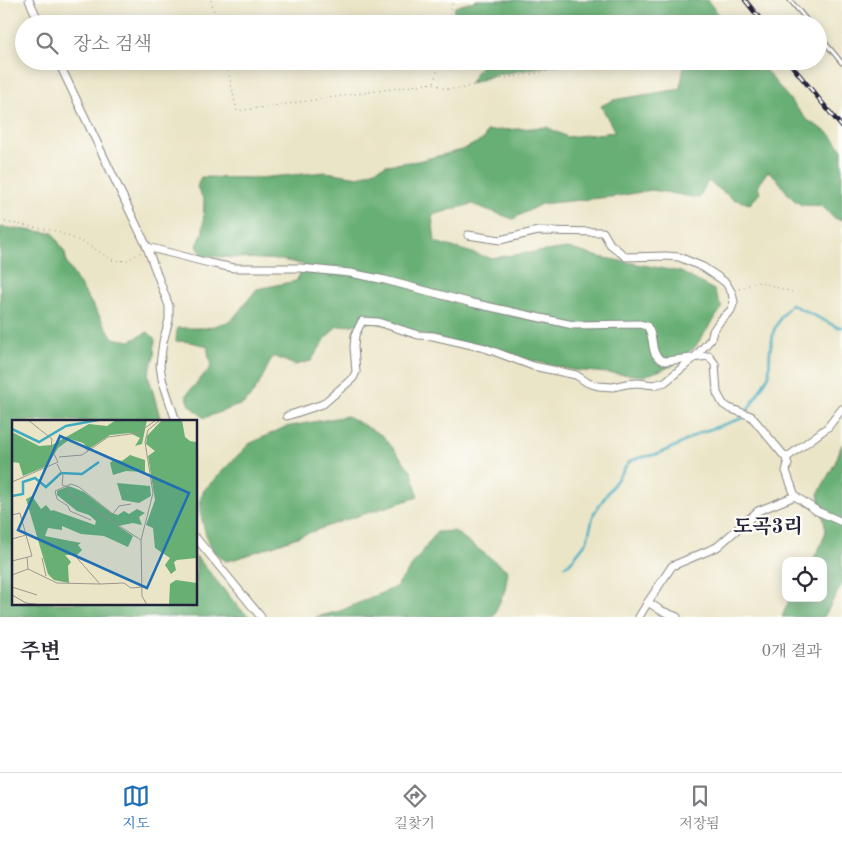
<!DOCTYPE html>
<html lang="ko">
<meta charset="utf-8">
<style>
body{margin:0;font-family:"Old Standard TT","Noto Serif KR",serif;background:#f2f2f3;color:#2b2b33}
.controls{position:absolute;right:15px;bottom:15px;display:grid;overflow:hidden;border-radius:10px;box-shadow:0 2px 12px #0003}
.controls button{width:45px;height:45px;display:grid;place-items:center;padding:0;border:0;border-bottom:1px solid #e1e1e2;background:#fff;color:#2b2b33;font:25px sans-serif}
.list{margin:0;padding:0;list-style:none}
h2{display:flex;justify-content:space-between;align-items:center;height:65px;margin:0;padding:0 20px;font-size:21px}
h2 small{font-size:16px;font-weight:400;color:#7c7c81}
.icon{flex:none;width:28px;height:28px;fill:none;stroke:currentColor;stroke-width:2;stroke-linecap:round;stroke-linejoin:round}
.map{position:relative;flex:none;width:842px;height:617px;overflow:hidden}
.search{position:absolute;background:#fff;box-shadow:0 2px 12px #0003;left:15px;right:15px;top:15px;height:55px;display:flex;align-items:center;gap:12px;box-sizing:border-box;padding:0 18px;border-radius:28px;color:#7c7c81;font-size:19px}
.sheet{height:155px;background:#fff}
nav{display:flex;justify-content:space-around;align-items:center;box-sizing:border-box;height:70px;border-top:1px solid #e1e1e2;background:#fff;font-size:14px;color:#7c7c81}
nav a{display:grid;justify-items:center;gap:2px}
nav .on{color:#1f6fb2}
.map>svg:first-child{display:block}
</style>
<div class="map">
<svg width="842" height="617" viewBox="0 0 842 617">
<rect width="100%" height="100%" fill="#fdfcf7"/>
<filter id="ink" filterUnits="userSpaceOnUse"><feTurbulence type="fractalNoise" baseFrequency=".02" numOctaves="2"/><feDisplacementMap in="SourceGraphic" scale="10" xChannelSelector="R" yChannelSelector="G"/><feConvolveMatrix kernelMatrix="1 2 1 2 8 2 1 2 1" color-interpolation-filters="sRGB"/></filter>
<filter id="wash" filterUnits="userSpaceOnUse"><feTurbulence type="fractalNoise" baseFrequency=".0096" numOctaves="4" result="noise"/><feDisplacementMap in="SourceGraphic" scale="20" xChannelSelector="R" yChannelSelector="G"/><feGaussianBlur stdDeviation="1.12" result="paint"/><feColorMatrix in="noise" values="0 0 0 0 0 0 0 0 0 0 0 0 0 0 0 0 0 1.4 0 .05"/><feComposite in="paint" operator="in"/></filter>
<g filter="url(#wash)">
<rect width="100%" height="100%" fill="#ebe5c8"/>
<g fill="#68af74" stroke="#456858">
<path d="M 477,0 L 707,0 L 727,24 L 451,24 L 455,7 Z"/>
<path d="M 467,61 L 578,61 L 495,75 L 469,84 L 481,65 Z"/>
<path d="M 685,61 L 758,61 L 806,119 L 830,134 L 842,149 L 842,220 C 829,219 829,209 820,206 C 814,204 806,207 800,204 C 786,197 781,179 768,171 L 758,185 L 760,193 L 750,204 L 733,199 L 708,181 L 699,198 L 652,190 L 619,196 L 541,204 L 513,219 L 472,204 L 432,215 L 435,242 L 490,258 L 568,248 L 599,257 L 681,272 L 714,290 L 722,308 L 695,347 L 672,366 L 644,376 L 572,370 L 449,341 L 374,322 L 336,327 L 326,338 L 311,361 L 295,365 L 273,356 L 258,386 L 245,403 L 204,418 L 190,405 L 186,395 L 211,367 L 207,346 L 191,342 L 176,341 L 177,328 L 206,328 L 231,321 L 257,289 L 296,281 L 305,265 L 282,260 L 203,256 L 197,246 L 203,232 L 204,200 L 197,187 L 201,177 L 258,178 L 326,172 L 359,177 L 386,165 L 418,161 L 462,150 L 484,139 L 487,131 L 547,127 L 567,137 L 615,132 L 601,106 L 613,100 L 680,89 Z"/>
<path d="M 0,227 L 53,233 L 65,253 L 67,264 L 113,338 L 130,341 L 148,332 L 155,339 L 154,357 L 148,374 L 161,421 L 14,421 L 14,603 L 196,603 L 196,556 L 239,608 L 250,617 L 0,617 Z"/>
<path d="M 347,416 L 383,436 L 412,472 L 418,497 L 342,521 L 239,558 L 226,561 L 215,553 L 208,543 L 200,512 L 201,497 L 204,490 L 249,444 L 285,427 Z"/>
<path d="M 842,444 L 842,584 L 824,617 L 782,617 L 790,598 L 823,598 L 823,561 L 812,561 L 821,545 L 826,531 L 818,494 L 835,463 Z"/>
<path d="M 454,531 L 508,571 L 505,590 L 493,617 L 316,617 L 340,611 L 396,587 L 437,532 Z"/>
</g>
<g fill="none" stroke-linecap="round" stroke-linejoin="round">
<path stroke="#40abc0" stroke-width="2.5" d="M 565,566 L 570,563 L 587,541 L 594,513 L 629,462 L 638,458 L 658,454 L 680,444 L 699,433 L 743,418 L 769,375 L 770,351 L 774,330 L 781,317 L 791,304 L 837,327 L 842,327"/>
</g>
</g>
<g filter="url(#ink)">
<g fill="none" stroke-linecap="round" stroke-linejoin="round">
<g stroke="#868482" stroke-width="5.5">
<g id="service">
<path d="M 790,0 L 810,24"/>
<path d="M 818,34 L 842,63"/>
</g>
</g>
<g stroke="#868482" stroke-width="9">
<g id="minor">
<path d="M 29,0 L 40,24"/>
<path d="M 58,61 L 146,245 L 169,306 L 169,320 L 163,342 L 160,365 L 162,379 L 176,421"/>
<path d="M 147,247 L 209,263 L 234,268 L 300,268 L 350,273 L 385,280 L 472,303 L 573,325 L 639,324 L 647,326 C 657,340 647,355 665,361 L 709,356 L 715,364 L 717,393 L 723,404 L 729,408 L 751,416 L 786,458"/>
<path d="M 842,409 L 828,427 L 786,458 L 788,464 L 786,471 L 795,496 L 817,511 L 842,522"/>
<path d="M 287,416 L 323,404 L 353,378 L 356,372 L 354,347 L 355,335 L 362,321 L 378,322 L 418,335 L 433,336 L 485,348 L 533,366 L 576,375 L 588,383 L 598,386 L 613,387 L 626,384 L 638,383 L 654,385 L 665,382 L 694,358 L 711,339 L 713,331 L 720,321 L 731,310 L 734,302 L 732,293 L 726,283 L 718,277 L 703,267 L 679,257 L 666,256 L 626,257 L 610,244 L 603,232 L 538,231 L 500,240 L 468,235"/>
<path d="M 196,538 L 261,617"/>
<path d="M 639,617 L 648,602"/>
<path d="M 677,617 L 660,610 L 648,602 L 672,566 L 717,547 L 758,511 L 795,496"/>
</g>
</g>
<g stroke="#868482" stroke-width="1" stroke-dasharray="1 4" stroke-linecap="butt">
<path d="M 211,0 L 217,24"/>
<path d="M 448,24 L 453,0"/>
<path d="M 226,61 L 237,111 L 433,83 L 445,89 L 460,89 L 493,80 L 532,74 L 595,61"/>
<path d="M 434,82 L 440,61"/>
<path d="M 0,221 L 55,231 L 85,243 L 112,260 L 126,261 L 141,252"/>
<path d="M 739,289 L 753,283 L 760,282 L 792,292"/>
<path d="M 0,501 L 14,531"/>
<path d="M 39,603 L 40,617"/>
</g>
<use href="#service" stroke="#fff" stroke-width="3"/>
<use href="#minor" stroke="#fff" stroke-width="7"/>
<g stroke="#22223b" stroke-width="4.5">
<g id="rail">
<path d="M 745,0 L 764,24"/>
<path d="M 788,61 L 842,127"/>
</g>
</g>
<use href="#rail" stroke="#fdfcf7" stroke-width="2.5" stroke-dasharray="8" stroke-linecap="butt"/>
</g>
</g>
<g text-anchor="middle" stroke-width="4.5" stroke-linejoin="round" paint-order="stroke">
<g font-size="20" font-weight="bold" fill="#22223b" stroke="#fdfcf7">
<text x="768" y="533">도곡3리</text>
</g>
</g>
<g transform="translate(12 420)">
<rect width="185" height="185" fill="#ebe5c8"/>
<path d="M 104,0 L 135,0 L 130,24 L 123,26 L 128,18 L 118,13 L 98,15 L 77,29 L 71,23 L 58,19 L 46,28 L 35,46 L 11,56 L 7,43 L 0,42 L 0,12 L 27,26 L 40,25 L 77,4 L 95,6 ZM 150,0 L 170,0 L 173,17 L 178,21 L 184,22 L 185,12 L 185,138 L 165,140 L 162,142 L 164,150 L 159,154 L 153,145 L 158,138 L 143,128 L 141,108 L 134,105 L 143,80 L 136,36 L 143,31 L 134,24 L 135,16 ZM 118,35 L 133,40 L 133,52 L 114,51 L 101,55 L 98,43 L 102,39 L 110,41 ZM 105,63 L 138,66 L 139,76 L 127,83 L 110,80 ZM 57,66 L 72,72 L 99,93 L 106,95 L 112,91 L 117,94 L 125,89 L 133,93 L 127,97 L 130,105 L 121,103 L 106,106 L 121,116 L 116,127 L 92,116 L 69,114 L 50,106 L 50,110 L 36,108 L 33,116 L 69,123 L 66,125 L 70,130 L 65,135 L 53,135 L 59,142 L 56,146 L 57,163 L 42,160 L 36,154 L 14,79 L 20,76 L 29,89 L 34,85 L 39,91 L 41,90 L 83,105 L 84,101 L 77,95 L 65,91 L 45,75 L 45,71 ZM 164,160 L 185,163 L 185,185 L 157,185 L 158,164 Z" fill="#68af74"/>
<path fill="none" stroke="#40abc0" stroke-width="2.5" d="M 0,9 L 27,22 L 54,6 L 86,0M 0,76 L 11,74 L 11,62 L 23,58 L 34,67 L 49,53 L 70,54 L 87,42"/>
<path fill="none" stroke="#9b9790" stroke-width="1" d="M 76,31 L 96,17 L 126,13 L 144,0M 47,37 L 70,35 L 76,31 L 71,25M 45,44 L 51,56 L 50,65 L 58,68 L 58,74 L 129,120M 0,62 L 46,42 L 39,28 L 40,19 L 16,0M 0,95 L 8,93 L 14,115M 79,100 L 58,91 L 56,86 L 45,79 L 43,71 L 59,64 L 67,67 L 101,94 L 107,86 L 119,84M 0,119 L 14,115 L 20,136 L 0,141M 30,138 L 34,156M 65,138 L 88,164 L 112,163 L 119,168 L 130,167M 16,149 L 45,163 L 88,164M 0,155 L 16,149 L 15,137M 0,167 L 25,175M 0,175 L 14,183 L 31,185M 135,185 L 130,176 L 129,120 L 141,73 L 133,22 L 136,10 L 148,0"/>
<path fill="#1f6fb2" fill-opacity="0.15" stroke="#1f6fb2" stroke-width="2.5" d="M 48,16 L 177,73 L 135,168 L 6,110 Z"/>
<rect width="185" height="185" fill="none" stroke="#22223b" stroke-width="2.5"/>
</g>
</svg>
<div class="controls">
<button><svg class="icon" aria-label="locate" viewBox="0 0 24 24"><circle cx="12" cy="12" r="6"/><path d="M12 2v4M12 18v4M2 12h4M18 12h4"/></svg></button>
</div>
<div class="search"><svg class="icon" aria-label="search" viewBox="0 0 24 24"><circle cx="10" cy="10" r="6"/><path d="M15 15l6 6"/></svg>장소 검색</div>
</div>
<section class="sheet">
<h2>주변<small>0개 결과</small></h2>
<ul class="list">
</ul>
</section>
<nav>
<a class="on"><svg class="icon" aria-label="map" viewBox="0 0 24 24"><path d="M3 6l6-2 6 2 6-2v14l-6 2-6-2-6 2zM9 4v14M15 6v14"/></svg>지도</a>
<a><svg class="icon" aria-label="directions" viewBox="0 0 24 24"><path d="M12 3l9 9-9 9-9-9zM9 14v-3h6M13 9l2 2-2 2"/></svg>길찾기</a>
<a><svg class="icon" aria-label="saved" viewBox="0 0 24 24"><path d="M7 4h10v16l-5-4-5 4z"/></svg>저장됨</a>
</nav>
